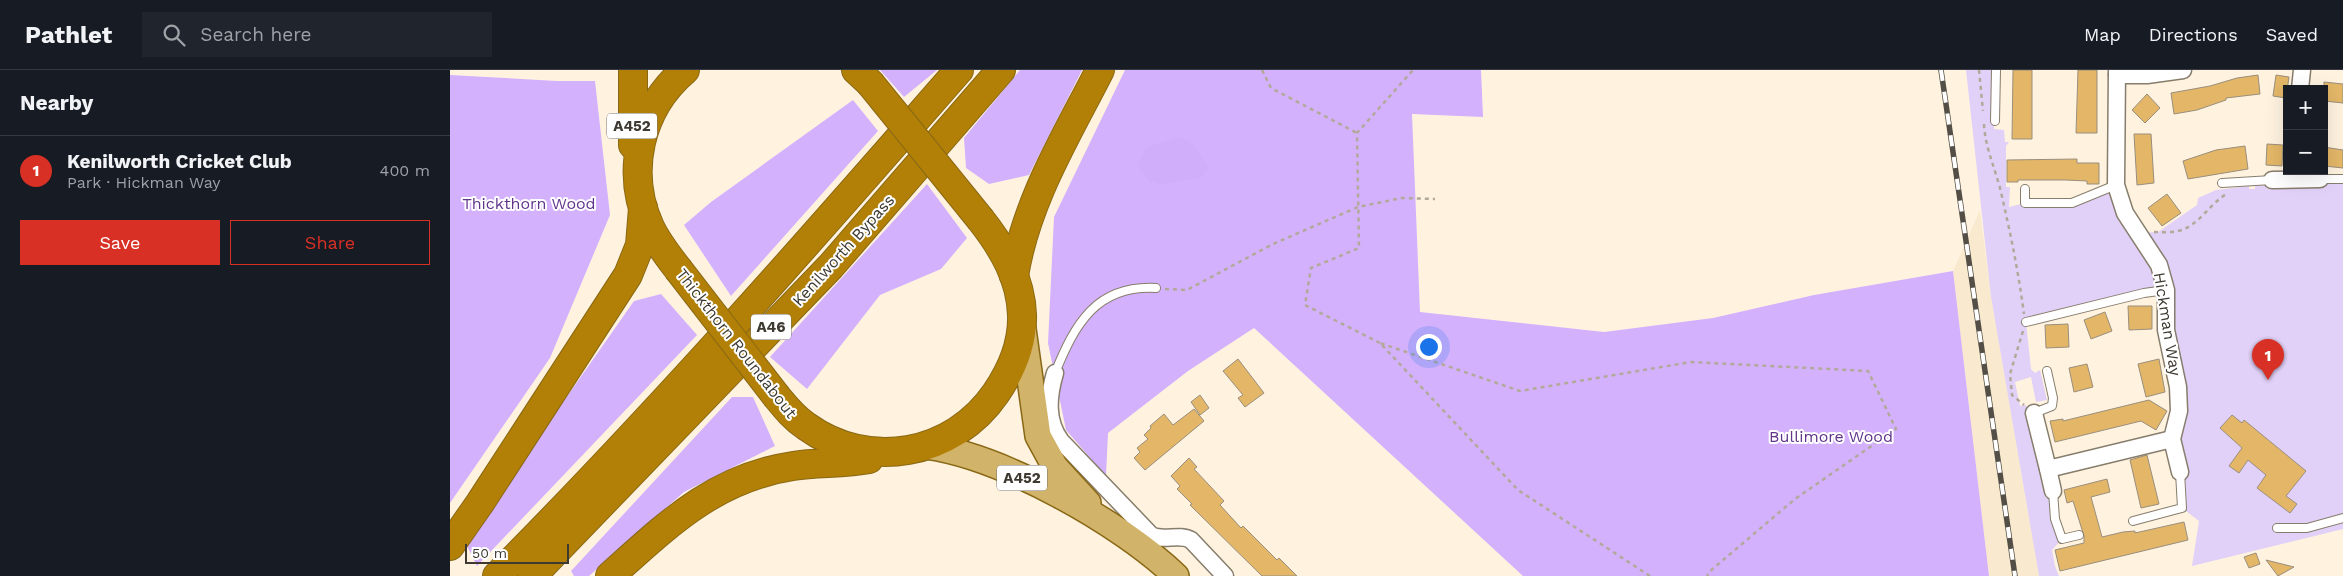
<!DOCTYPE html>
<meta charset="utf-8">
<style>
body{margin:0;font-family:"Work Sans",sans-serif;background:#20242c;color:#f1f3f6}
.controls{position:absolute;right:15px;top:15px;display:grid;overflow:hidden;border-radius:0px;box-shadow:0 5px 20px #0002}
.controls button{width:45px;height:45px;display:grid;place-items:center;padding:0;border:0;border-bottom:1px solid #363941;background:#171b24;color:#f1f3f6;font:25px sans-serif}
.scale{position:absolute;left:15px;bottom:12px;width:104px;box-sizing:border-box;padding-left:5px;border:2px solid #3e3a32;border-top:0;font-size:14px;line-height:18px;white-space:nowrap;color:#3e3a32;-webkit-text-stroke:4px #fff;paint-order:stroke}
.you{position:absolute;left:978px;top:276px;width:18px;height:18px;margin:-12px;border:4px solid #fff;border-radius:50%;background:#1a73e8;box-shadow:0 0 0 8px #1a73e833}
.badge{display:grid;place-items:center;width:32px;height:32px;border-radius:50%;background:#d93025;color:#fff;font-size:16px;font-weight:700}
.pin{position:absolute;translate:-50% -41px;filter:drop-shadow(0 1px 2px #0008)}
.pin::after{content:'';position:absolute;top:26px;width:18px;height:15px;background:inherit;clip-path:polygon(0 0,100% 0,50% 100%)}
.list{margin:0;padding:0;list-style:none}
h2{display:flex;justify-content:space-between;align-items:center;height:65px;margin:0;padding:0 20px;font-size:21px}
h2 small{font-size:16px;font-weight:400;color:#9ea1a6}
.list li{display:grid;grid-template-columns:32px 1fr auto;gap:15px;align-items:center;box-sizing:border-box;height:70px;padding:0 20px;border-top:1px solid #363941}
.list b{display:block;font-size:19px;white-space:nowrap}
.list p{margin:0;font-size:16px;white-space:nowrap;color:#9ea1a6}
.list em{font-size:16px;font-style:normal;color:#9ea1a6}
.actions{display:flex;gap:10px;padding:15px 20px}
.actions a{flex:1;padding:11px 0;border:1px solid #d93025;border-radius:0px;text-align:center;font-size:18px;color:#d93025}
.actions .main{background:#d93025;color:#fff}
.icon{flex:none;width:28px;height:28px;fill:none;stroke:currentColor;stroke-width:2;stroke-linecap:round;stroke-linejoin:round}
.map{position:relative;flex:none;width:1893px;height:506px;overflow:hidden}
header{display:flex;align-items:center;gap:30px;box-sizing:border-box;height:70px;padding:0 25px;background:#171b24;border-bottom:1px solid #363941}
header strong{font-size:24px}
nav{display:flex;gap:28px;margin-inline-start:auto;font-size:18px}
.search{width:350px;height:45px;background:#20242c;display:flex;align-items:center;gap:12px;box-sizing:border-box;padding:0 18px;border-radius:0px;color:#9ea1a6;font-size:19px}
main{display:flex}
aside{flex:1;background:#171b24}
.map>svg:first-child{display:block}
</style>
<header>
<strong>Pathlet</strong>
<div class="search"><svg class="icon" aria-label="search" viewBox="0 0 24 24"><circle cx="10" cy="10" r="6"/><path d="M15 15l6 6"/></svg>Search here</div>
<nav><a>Map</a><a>Directions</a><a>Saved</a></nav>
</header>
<main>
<aside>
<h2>Nearby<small></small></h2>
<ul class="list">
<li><span class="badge">1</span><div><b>Kenilworth Cricket Club</b><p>Park · Hickman Way</p></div><em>400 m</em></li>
</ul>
<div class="actions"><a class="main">Save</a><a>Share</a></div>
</aside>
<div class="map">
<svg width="1893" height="506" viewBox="0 0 1893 506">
<rect width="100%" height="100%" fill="#fff3e0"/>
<path fill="#f8e9cf" d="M 1530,140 L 1541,227 L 1589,506 L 1539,506 L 1503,201 Z"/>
<path fill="#e1d0f7" d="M 1516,0 L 1546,0 L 1544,59 L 1554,60 L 1555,72 L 1559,72 L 1556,76 L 1556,117 L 1560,117 L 1559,137 L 1575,133 L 1622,133 L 1666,115 L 1690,163 L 1708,162 L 1747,135 L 1748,128 L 1766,120 L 1799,116 L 1799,119 L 1805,119 L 1805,116 L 1893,109 L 1893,459 L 1742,496 L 1749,451 L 1732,438 L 1716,221 L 1576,252 L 1581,299 L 1585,303 L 1590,300 L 1597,330 L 1586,332 L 1581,307 L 1565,312 L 1570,336 L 1575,335 L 1584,343 L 1612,469 L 1602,480 L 1605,496 L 1609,506 L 1589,506 L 1541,227 Z"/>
<g fill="#d4b1fd">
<path d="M 430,0 L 487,0 L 454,27 Z"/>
<path d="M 570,0 L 632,0 L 579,105 L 539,114 L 516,98 L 514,68 Z"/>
<path d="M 675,0 L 1031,0 L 1033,47 L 962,44 L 970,242 L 1154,262 L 1263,248 L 1364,225 L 1503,201 L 1539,506 L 1073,506 L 804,258 L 738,301 L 658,363 L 656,406 L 616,360 L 598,273 L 604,147 Z"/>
<path d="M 0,5 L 107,11 L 145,11 L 160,145 L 100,288 L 0,433 Z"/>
<path d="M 403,30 L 428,61 L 281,226 L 234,155 L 261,132 Z"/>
<path d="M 477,114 L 517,168 L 491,199 L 430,225 L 357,319 L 320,287 Z"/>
<path d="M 211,224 L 247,265 L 27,496 L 15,472 L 184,231 Z"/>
<path d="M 282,327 L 303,327 L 325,376 L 234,422 L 139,506 L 124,506 L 121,501 Z"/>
</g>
<path fill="#d0aefa" d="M 730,67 L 742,74 L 759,98 L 749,108 L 712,115 L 699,111 L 687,95 L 697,77 Z"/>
<g fill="#e4b768" stroke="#998e7d">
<path d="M 1563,0 L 1582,0 L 1582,69 L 1562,69 Z"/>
<path d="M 1628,0 L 1647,0 L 1647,63 L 1626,63 Z"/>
<path d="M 1808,5 L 1810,24 L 1776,28 L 1776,30 L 1747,40 L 1724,44 L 1721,23 L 1760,16 L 1787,8 Z"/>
<path d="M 1826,5 L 1839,7 L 1836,28 L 1823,26 Z"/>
<path d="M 1874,12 L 1893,14 L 1893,33 L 1874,31 Z"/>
<path d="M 1697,24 L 1710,38 L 1695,53 L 1682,40 Z"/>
<path d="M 1684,64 L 1701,64 L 1704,113 L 1687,115 Z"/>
<path d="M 1817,74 L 1833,75 L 1832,96 L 1816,95 Z"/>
<path d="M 1795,76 L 1798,99 L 1738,109 L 1733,91 L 1766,80 Z"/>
<path d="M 1874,77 L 1893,80 L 1893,98 L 1874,96 Z"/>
<path d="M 1627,89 L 1627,93 L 1649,93 L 1649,114 L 1637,114 L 1637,111 L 1616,110 L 1568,110 L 1568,112 L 1557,112 L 1557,90 Z"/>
<path d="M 1717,124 L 1731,143 L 1712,156 L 1698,138 Z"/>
<path d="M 1678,236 L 1702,236 L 1702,259 L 1679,260 Z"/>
<path d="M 1655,242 L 1662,261 L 1641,269 L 1634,250 Z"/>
<path d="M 1618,254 L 1619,277 L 1596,278 L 1595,255 Z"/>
<path d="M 788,289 L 814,323 L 795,337 L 788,328 L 793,325 L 773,301 Z"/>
<path d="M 1709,289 L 1715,322 L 1696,327 L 1688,294 Z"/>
<path d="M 1637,294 L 1643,317 L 1624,322 L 1619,298 Z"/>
<path d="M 750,325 L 759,338 L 750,345 L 741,332 Z"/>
<path d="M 1699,330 L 1717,341 L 1706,360 L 1691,351 L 1605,372 L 1600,351 L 1613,349 L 1613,351 Z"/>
<path d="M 744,339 L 754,351 L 695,400 L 684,388 L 690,382 L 687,378 L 698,369 L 694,365 L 701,358 L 700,356 L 714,344 L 723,355 Z"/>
<path d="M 1782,345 L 1792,353 L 1794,350 L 1856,401 L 1836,426 L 1847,434 L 1840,443 L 1807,418 L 1816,405 L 1798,390 L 1789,403 L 1779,396 L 1792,378 L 1770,358 Z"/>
<path d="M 1697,385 L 1709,434 L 1691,438 L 1680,390 Z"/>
<path d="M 739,388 L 747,397 L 744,399 L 774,431 L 770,435 L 791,458 L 793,456 L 827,490 L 829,488 L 847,506 L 812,506 L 740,435 L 742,434 L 727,419 L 730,416 L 721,406 Z"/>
<path d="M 1657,409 L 1660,422 L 1641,427 L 1652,467 L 1673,462 L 1685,461 L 1685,463 L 1734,452 L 1738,470 L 1610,501 L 1605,480 L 1634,473 L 1634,466 L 1623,431 L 1617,433 L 1614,420 Z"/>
<path d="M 1806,483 L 1810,494 L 1799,498 L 1794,487 Z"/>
<path d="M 1816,490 L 1844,497 L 1828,506 Z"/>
</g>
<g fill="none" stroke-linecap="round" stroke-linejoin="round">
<g stroke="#877d6c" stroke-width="10">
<g id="lane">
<path d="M 1545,51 L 1546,0"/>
<path d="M 1870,109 L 1893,109"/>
<path d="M 1772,113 L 1822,110"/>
<path d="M 1575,119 L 1575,133 L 1622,133 L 1666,115"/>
<path d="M 1576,252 L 1694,223 L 1716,220"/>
<path d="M 605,303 C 625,254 646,215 706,218"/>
<path d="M 1584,343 L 1602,336 L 1603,328 L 1597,301"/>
<path d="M 1603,421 L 1605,449 L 1612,469 L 1629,465"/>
<path d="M 1683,451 L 1732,438 L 1730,402"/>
<path d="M 1827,458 L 1857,458 L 1893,448"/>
</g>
</g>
<g stroke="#877d6c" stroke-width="19">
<g id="street">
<path d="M 1667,0 L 1666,115 L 1675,143 L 1709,195 L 1716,220 L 1716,260 L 1728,317 L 1729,341 L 1722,369 L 1730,402"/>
<path d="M 1667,5 L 1697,5 L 1733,0"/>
<path d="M 1850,19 L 1852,0"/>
<path d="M 1822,110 L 1870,109"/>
<path d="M 605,303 C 598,327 596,351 611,371 L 701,465 C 713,472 729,463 741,470 L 775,506"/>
<path d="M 1584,343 L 1598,399 L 1722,369"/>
<path d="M 1598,399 L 1603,421"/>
</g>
</g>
<g stroke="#896815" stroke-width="28">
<g id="primary">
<path d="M 573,259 L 588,366 L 605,397 L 638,433"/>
<path d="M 476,376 C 552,386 671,453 726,506"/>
</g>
</g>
<g stroke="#896815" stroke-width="30">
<g id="highway">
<path d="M 406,0 L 420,13"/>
<path d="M 183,75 L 183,0"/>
<path d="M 228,199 C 218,186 207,172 200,157 C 175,103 189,39 235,0"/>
<path d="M 564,206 C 576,131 616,67 650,0"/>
<path d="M 327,327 C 336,338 344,348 356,356 C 418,401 503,386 546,323 C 561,301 573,273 572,245 C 571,209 553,178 531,150"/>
<path d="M 0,476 L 30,433 L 178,205 L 190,175 L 193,138"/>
<path d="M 47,506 C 208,344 359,172 509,0"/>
<path d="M 82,506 L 381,196 L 551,0"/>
<path d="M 160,506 C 217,455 264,408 343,396 C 368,392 394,394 419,389"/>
</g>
</g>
<g stroke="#b2a99b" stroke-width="2.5" stroke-dasharray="4 4" stroke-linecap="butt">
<path d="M 812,0 L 821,18 L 907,63"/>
<path d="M 1529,0 L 1533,41"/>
<path d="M 1534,54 C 1535,76 1544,96 1550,118 C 1560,161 1568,199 1574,244"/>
<path d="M 1704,162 C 1712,162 1721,163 1728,161 C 1748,157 1760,133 1778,123"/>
<path d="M 715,219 L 737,220 L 823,174 L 908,137 L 952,128 L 985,129"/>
<path d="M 1573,261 L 1560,304 L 1562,325 L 1574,335"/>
<path d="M 930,273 L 855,235 L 861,198 L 909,178 L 907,63 L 963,0"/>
<path d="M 1200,506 L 1068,420 L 930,273 L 1070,321 L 1241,292 L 1418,301 L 1446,359 L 1345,429 L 1259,502 L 1257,506"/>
</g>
<use href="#lane" stroke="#fff" stroke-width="8"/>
<use href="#street" stroke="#fff" stroke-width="16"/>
<use href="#primary" stroke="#d1b36a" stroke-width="25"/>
<use href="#highway" stroke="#b28006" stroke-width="28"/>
<g stroke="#544f46" stroke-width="5.5">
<path id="rail" d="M 1491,0 L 1565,506"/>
</g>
<use href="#rail" stroke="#fff" stroke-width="4" stroke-dasharray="11" stroke-linecap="butt"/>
<g stroke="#896815" stroke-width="30" stroke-linecap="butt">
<g id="highway-bridge">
<path d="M 420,13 L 531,150"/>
<path d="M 228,199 L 327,327"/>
</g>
</g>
<use href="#highway-bridge" stroke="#b28006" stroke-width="28"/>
</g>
<g text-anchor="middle" stroke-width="4" stroke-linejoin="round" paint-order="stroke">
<g fill="#fff" stroke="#787570" stroke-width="1">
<rect x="157" y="43.5" width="50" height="25" rx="4"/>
<rect x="301" y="244.5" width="40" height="25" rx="4"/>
<rect x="547" y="395.5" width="50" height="25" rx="4"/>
</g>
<g font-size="15" font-weight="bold" fill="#3e3a32">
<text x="182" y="61">A452</text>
<text x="321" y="262">A46</text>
<text x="572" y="413">A452</text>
</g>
<g font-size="16" fill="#60348a" stroke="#fff">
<text x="79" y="139">Thickthorn Wood</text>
<text x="1381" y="372">Bullimore Wood</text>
</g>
<g font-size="16" fill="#3e3a32" stroke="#fff">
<text transform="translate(393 180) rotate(-48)" y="6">Kenilworth Bypass</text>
<text transform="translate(1718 254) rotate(81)" y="6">Hickman Way</text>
<text transform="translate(287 273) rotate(52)" y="6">Thickthorn Roundabout</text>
</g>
</g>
</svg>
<div class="controls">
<button>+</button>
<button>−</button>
</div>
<div class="scale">50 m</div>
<div class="you"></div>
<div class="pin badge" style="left:1818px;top:310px">1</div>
</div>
</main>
